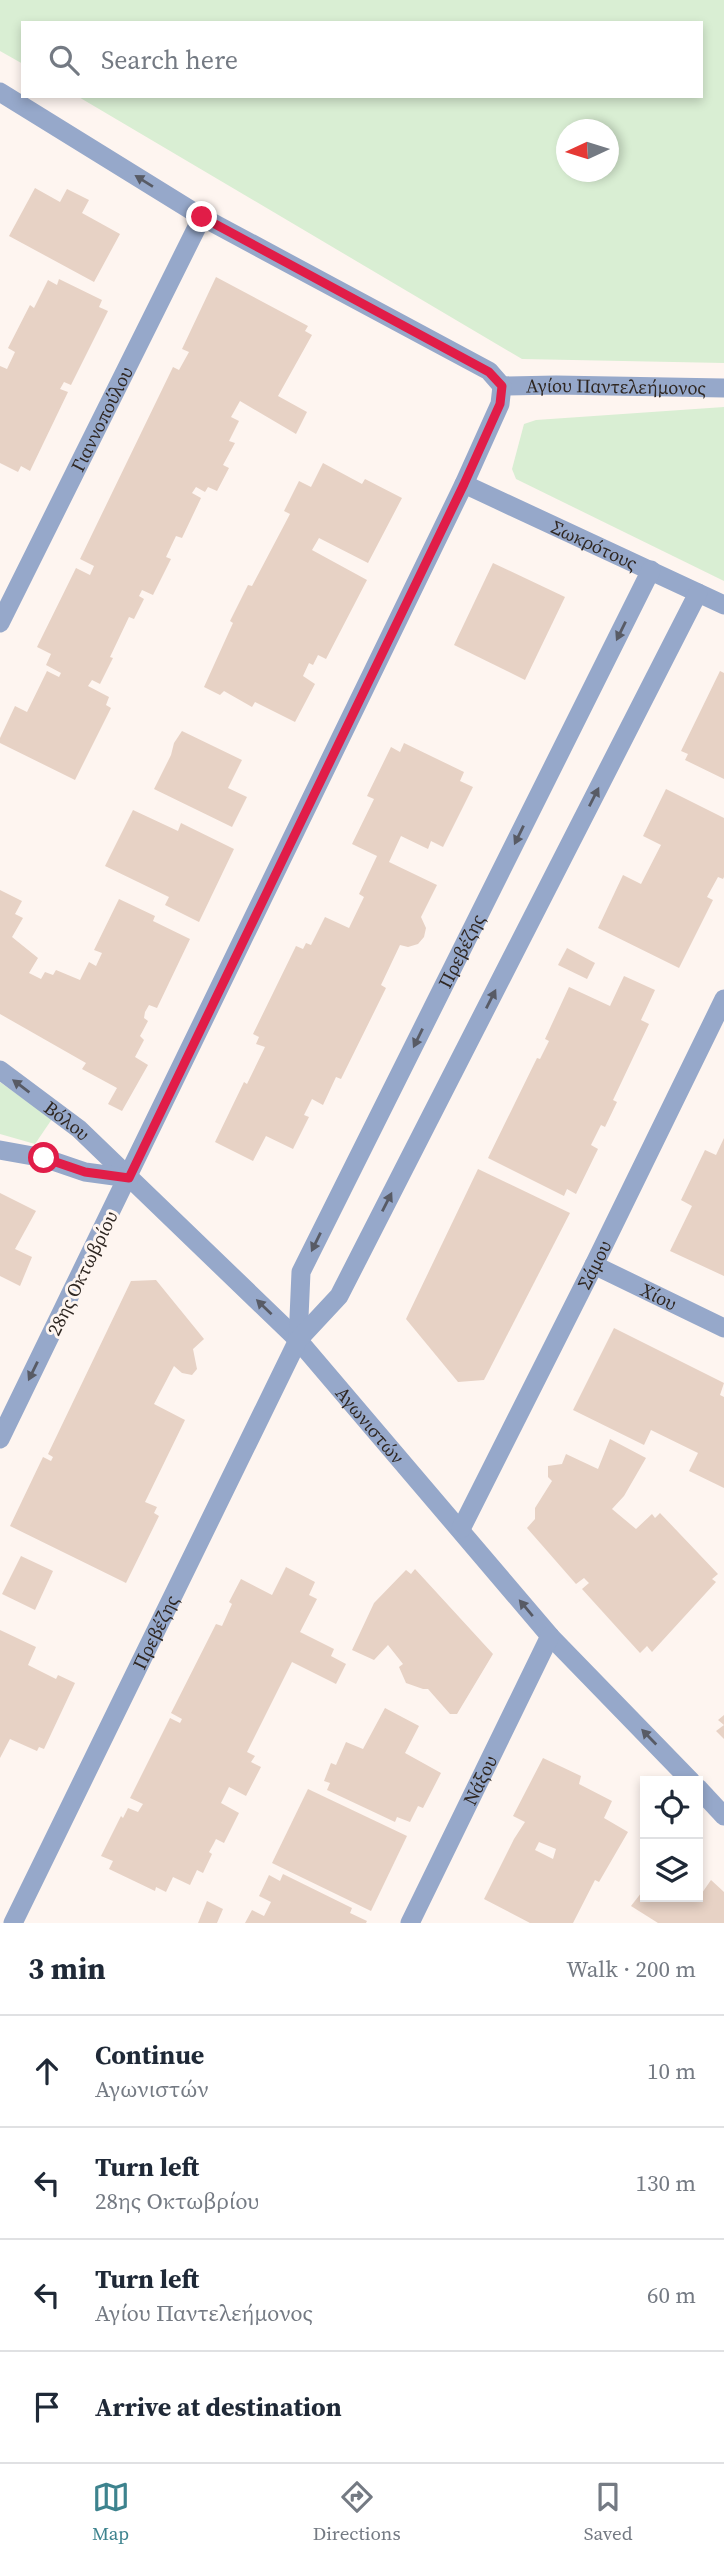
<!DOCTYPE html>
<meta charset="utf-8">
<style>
body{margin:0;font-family:"Source Serif 4",serif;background:#f2f2f3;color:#1f2937}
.controls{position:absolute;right:21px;bottom:21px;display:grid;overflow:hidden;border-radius:0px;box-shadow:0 4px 10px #0003}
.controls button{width:63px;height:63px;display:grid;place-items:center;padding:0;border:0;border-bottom:2px solid #e0e1e3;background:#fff;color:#1f2937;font:35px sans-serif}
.compass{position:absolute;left:556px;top:119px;width:63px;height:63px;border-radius:50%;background:#fff;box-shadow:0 4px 10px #0003;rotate:266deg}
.stop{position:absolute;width:21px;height:21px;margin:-16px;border:5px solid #e11d48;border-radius:50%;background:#fff}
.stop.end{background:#e11d48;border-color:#fff;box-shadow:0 2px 7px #0008}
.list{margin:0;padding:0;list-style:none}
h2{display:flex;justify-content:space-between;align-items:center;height:91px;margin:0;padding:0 28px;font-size:30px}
h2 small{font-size:23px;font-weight:400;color:#747a83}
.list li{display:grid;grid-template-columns:46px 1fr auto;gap:21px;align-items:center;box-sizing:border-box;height:112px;padding:0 28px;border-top:2px solid #e0e1e3}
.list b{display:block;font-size:26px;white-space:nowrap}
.list p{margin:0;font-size:23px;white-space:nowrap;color:#747a83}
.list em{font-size:23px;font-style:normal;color:#747a83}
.icon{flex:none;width:38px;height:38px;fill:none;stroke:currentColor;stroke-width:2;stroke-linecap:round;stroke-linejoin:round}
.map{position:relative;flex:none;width:724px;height:1923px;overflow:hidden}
.search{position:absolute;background:#fff;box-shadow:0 4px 10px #0003;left:21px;right:21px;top:21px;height:77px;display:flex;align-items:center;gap:18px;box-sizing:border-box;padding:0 24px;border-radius:0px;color:#747a83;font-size:26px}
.sheet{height:539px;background:#fff}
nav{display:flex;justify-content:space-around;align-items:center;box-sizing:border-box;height:98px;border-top:2px solid #e0e1e3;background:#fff;font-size:19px;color:#747a83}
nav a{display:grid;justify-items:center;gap:4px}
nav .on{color:#3d838e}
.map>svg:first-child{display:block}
</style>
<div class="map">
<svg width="724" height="1923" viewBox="0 0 724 1923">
<rect width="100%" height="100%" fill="#fef5f0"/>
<g fill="#d9eed3" fill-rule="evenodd">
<path d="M 0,0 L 724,0 L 724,363 L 522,359 L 77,96 L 701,96 L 701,23 L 23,23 L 23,64 L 0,51 ZM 566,130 L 608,130 L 608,172 L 566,172 Z"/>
<path d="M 724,407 L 724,581 L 516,479 L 512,469 L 524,424 L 536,420 Z"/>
<path d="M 0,1082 L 52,1119 L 35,1144 L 0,1134 Z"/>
</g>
<g fill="#e7d2c5" fill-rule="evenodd">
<path d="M 35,188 L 60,202 L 67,189 L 89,200 L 82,213 L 120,234 L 94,282 L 9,236 Z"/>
<path d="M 216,277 L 308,326 L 305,331 L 312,335 L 278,396 L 307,412 L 296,434 L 240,401 L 231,417 L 239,421 L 229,441 L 235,443 L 223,465 L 229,468 L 217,491 L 208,487 L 205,492 L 196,487 L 192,493 L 201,498 L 182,538 L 176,536 L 166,557 L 171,559 L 153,595 L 142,590 L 139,596 L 144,599 L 134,619 L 129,617 L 110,657 L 113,658 L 100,684 L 92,680 L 88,686 L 109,697 L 106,705 L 111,708 L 75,780 L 0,743 L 0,738 L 15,706 L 27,712 L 47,671 L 59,677 L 61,673 L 46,665 L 51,654 L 37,647 L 76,568 L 90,575 L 94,566 L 80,559 L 173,367 L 179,370 L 189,352 L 182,349 Z"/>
<path d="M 59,279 L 102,300 L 99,307 L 108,311 L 71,385 L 64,382 L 60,389 L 68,392 L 30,471 L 21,466 L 18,472 L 0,463 L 0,366 L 7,369 L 15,352 L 8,348 L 30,305 L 34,308 L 48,280 L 57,285 Z"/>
<path d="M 323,463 L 362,484 L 365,479 L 402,498 L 368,563 L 319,538 L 312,550 L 367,580 L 326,659 L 318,655 L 313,665 L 309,663 L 303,676 L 315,684 L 295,722 L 255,702 L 252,707 L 224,691 L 220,695 L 204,687 L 233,623 L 230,621 L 248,585 L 252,586 L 290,514 L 284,511 L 299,481 L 311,487 Z"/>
<path d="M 493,563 L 565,597 L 525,680 L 454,645 Z"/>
<path d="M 720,671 L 724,673 L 724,779 L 685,760 L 688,754 L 681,751 Z"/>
<path d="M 182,731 L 242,760 L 228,788 L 247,797 L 232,827 L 154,789 L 171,755 L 174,743 Z"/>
<path d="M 404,743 L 464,772 L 460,781 L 473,787 L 443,847 L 431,841 L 428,849 L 401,836 L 389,862 L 437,885 L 421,917 L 426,928 L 424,937 L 418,944 L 408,947 L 400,945 L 381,985 L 386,988 L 341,1079 L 336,1077 L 323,1105 L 312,1099 L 304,1115 L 309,1117 L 293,1149 L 266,1136 L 253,1161 L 215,1142 L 244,1082 L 247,1084 L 265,1047 L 256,1044 L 259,1037 L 253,1034 L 296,946 L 303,949 L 306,943 L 311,945 L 325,917 L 349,928 L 364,897 L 359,894 L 377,856 L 352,844 L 374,799 L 367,796 L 391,747 L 400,752 Z"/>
<path d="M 666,789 L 724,818 L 724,877 L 723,879 L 718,877 L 707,897 L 713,900 L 679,968 L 598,928 L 623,875 L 641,884 L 661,845 L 643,836 Z"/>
<path d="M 133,810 L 178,831 L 181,823 L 234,849 L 199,922 L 165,905 L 169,897 L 105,866 Z"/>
<path d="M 0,890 L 22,901 L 15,914 L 23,918 L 12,937 L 38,958 L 29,973 L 41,979 L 45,972 L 53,975 L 56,970 L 80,980 L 89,962 L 96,966 L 102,953 L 94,950 L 119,899 L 155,916 L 153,921 L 190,939 L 157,1008 L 149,1005 L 145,1012 L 144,1018 L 148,1021 L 140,1036 L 144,1040 L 135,1057 L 148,1065 L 122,1111 L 108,1104 L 117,1088 L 82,1069 L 86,1063 L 0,1014 Z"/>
<path d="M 567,948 L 595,963 L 587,979 L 558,965 Z"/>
<path d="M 624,976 L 655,990 L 641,1020 L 649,1024 L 613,1100 L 617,1102 L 605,1127 L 601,1125 L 591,1145 L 598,1149 L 576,1194 L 567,1189 L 564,1196 L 488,1158 L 537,1058 L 540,1059 L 549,1041 L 545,1039 L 569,987 L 610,1006 Z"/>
<path d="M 724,1138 L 724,1276 L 670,1251 L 692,1206 L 681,1200 L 705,1150 L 716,1155 Z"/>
<path d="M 478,1169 L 570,1213 L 484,1380 L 458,1382 L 406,1319 Z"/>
<path d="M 0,1193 L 36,1211 L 15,1249 L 32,1257 L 20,1286 L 0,1276 Z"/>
<path d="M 156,1280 L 204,1339 L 193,1349 L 197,1369 L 192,1375 L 182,1373 L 174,1366 L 154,1404 L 185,1420 L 145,1502 L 157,1507 L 154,1513 L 159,1516 L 126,1583 L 10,1526 L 43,1457 L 51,1461 L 53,1457 L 48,1454 L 131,1281 Z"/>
<path d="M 614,1328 L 724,1383 L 720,1395 L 724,1397 L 724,1488 L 689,1471 L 698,1453 L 651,1430 L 644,1445 L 573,1410 Z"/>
<path d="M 610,1439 L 646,1458 L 624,1496 L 612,1509 L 636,1529 L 652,1514 L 655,1518 L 660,1513 L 718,1574 L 712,1579 L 716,1582 L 652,1652 L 647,1646 L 640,1653 L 582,1589 L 589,1583 L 584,1578 L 576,1584 L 527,1528 L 535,1519 L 535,1508 L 552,1481 L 548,1477 L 548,1466 L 562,1464 L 566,1454 L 598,1469 Z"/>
<path d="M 21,1556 L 53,1571 L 35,1610 L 2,1594 Z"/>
<path d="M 286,1567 L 315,1582 L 309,1595 L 317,1599 L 300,1632 L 334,1649 L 331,1656 L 346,1664 L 336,1684 L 292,1662 L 247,1752 L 255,1756 L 251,1762 L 261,1767 L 246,1796 L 229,1787 L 221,1803 L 239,1813 L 224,1843 L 216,1839 L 214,1843 L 209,1852 L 212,1854 L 203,1873 L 197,1870 L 190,1885 L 173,1877 L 166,1892 L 156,1887 L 155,1891 L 109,1869 L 113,1861 L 101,1856 L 121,1816 L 123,1818 L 128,1808 L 138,1812 L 143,1804 L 130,1798 L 170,1718 L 180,1723 L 182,1719 L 171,1713 L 216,1624 L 222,1626 L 232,1604 L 229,1602 L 241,1579 L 272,1595 Z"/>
<path d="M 415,1569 L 493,1654 L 457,1714 L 450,1714 L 428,1689 L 423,1689 L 406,1683 L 399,1667 L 403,1664 L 388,1645 L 374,1660 L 352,1650 L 374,1603 L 406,1570 L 411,1574 Z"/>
<path d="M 0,1630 L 36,1647 L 28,1665 L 56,1679 L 58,1675 L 75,1683 L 44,1749 L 39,1747 L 37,1751 L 10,1739 L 0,1758 Z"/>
<path d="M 385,1708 L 419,1726 L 405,1753 L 441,1773 L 423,1808 L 418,1806 L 410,1822 L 397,1817 L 395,1822 L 327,1790 L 330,1783 L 324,1781 L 331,1763 L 336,1765 L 346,1742 L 363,1749 Z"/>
<path d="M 724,1715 L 724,1739 L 716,1731 L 724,1725 L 718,1720 Z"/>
<path d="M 543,1758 L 581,1776 L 579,1784 L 612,1801 L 604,1818 L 628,1832 L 599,1882 L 595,1880 L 573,1923 L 530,1923 L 484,1899 L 514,1839 L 525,1822 L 513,1816 ZM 539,1842 L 556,1849 L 553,1859 L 535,1850 Z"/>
<path d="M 308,1789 L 407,1836 L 371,1911 L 272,1863 Z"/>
<path d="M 283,1874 L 352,1908 L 350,1913 L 367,1921 L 366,1923 L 245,1923 L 252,1910 L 264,1916 L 271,1902 L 259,1896 L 269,1875 L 280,1881 Z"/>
<path d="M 711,1880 L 724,1892 L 724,1923 L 658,1923 L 631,1906 L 645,1888 L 645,1897 L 698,1897 L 698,1889 L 702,1893 Z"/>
<path d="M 207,1901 L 223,1909 L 217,1923 L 198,1923 Z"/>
</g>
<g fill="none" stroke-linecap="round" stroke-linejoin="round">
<path stroke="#96a8ca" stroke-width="19" id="s1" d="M 502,386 L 556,385 L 724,388"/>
<g stroke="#96a8ca" stroke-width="19">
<path d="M 0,92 L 202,217 L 489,371 L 502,386 L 500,404 L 464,484 L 0,1439"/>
<path id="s2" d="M 464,484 L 724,605"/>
<path id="s3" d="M 0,623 L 202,217"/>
<path id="s4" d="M 0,1070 L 79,1129 L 298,1340 L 550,1636 L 691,1781"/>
<path d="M 0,1150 L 44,1158 L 85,1172 L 129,1178"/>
<path id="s5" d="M 594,1265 L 724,1328"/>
<path id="s6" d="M 298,1340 L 301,1272 L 651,570"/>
<path id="s7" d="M 461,1529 L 594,1265 L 724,999"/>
<path d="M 698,1788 L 724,1816"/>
<path id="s8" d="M 13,1923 L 298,1340 L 339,1296 L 698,593"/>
<path id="s9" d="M 410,1923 L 550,1636"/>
</g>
</g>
<defs><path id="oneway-solid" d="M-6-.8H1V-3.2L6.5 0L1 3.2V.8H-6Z" transform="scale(1.75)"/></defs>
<g fill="#585b65">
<use href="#oneway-solid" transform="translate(144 181) rotate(-148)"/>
<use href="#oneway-solid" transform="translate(621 631) rotate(116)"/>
<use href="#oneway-solid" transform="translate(594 797) rotate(-63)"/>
<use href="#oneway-solid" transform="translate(519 835) rotate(116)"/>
<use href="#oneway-solid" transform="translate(491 999) rotate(-63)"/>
<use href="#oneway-solid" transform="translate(418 1038) rotate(116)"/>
<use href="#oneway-solid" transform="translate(21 1086) rotate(-143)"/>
<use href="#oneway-solid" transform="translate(387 1202) rotate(-63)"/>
<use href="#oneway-solid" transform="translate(316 1242) rotate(116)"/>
<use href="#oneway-solid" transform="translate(264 1307) rotate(-136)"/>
<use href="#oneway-solid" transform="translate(33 1371) rotate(116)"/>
<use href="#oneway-solid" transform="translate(526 1608) rotate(-130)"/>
<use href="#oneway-solid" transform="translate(649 1737) rotate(-134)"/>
</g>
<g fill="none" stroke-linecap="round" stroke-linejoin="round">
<path stroke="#e11d48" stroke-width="9" d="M 44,1158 L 85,1172 L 129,1178 L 464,484 L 500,404 L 502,386 L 489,372 L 202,217"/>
</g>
<g text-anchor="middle" stroke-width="6" stroke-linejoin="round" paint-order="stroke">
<g font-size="19" fill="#2f2722" stroke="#fef5f0">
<text dy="7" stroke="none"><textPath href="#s1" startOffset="114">Αγίου Παντελεήμονος</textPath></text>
<text dy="7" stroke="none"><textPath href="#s3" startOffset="228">Γιαννοπούλου</textPath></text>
<text dy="7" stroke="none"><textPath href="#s2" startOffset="144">Σωκρότους</textPath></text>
<text dy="7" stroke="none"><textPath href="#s6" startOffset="427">Πρεβέζης</textPath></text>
<text dy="7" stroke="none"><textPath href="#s4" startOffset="84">Βόλου</textPath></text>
<text dy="7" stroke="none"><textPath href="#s7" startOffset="296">Σάμου</textPath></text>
<text transform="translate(82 1273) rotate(-64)" y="7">28ης Οκτωβρίου</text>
<text dy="7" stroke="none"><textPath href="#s5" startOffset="72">Χίου</textPath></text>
<text dy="7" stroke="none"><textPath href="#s4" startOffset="514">Αγωνιστών</textPath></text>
<text dy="7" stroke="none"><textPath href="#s8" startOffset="324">Πρεβέζης</textPath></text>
<text dy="7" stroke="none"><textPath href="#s9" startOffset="159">Νάξου</textPath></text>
</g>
</g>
</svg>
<div class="controls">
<button><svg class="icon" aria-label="locate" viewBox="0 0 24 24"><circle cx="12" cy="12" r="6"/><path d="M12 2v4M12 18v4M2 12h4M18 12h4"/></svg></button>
<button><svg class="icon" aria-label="layers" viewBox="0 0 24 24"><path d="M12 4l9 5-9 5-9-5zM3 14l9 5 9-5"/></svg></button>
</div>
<svg class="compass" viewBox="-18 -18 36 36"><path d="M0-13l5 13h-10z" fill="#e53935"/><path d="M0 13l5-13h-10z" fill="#747a83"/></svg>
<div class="stop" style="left:44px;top:1158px"></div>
<div class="stop end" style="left:202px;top:217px"></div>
<div class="search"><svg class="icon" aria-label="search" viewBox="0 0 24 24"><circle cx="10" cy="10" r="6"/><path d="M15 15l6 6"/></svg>Search here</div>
</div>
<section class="sheet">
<h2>3 min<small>Walk · 200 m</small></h2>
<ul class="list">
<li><svg class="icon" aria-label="ahead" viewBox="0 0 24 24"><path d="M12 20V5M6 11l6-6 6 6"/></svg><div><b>Continue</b><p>Αγωνιστών</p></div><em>10 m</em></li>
<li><svg class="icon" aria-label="left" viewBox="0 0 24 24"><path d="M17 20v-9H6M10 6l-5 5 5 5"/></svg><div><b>Turn left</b><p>28ης Οκτωβρίου</p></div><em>130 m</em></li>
<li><svg class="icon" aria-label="left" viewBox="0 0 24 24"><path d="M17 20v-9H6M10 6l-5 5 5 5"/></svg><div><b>Turn left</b><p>Αγίου Παντελεήμονος</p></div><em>60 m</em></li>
<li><svg class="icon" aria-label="arrive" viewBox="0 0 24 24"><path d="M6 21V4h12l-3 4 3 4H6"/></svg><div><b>Arrive at destination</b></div></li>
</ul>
</section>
<nav>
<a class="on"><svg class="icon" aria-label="map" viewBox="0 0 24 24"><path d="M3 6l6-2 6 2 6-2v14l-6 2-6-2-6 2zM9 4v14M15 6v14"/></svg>Map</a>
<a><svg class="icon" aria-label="directions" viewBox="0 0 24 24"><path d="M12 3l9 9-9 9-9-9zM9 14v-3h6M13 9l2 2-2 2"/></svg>Directions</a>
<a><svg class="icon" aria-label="saved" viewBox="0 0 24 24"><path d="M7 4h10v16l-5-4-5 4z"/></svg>Saved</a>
</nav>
